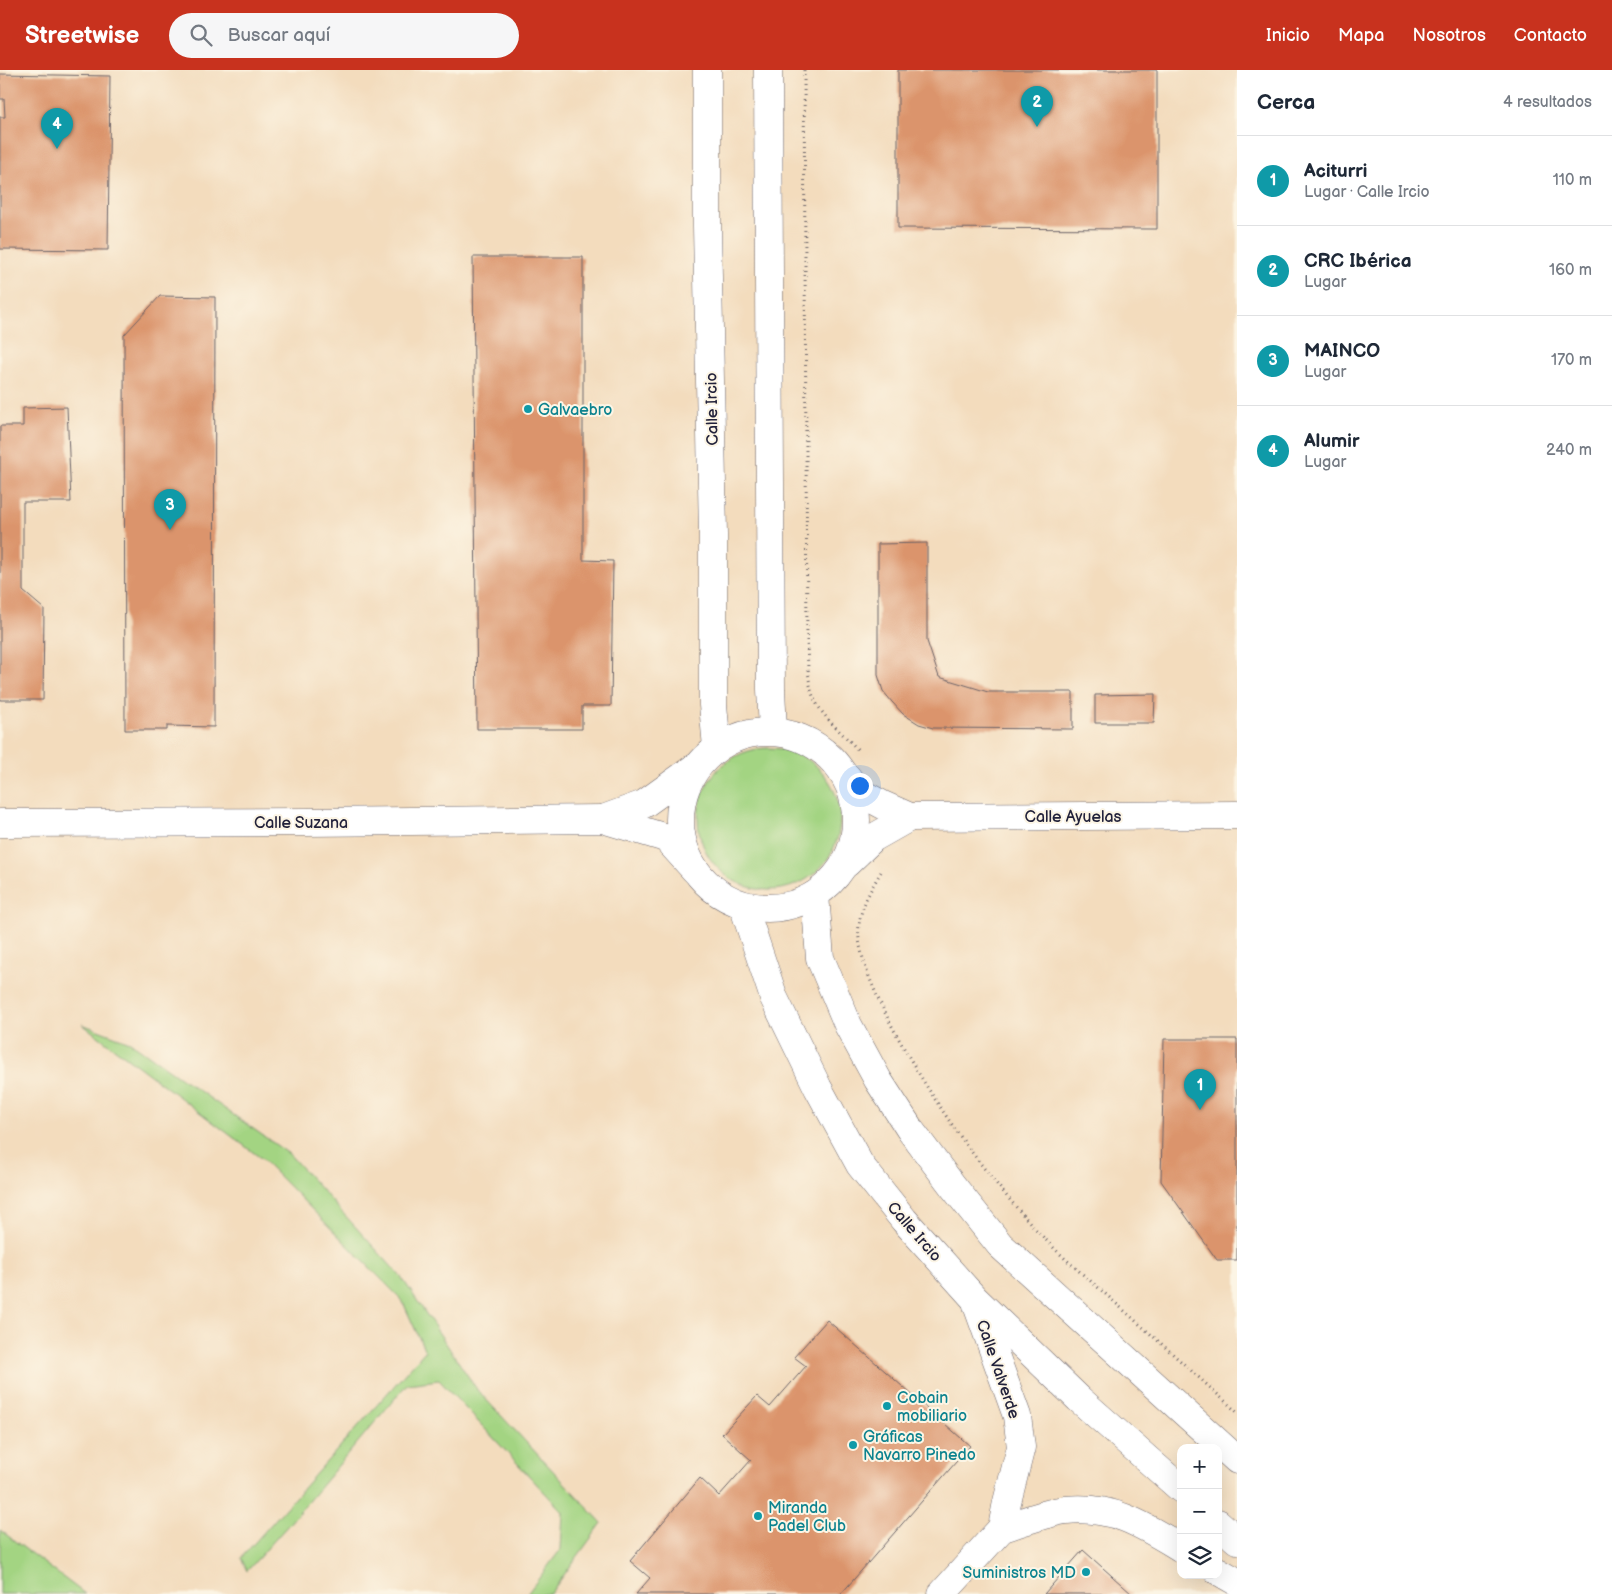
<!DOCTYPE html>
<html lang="es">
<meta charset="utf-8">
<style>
body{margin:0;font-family:"Balsamiq Sans",sans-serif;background:#f6f6f7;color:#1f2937}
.controls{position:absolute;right:15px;bottom:15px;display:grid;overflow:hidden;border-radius:10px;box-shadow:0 5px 20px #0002}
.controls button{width:45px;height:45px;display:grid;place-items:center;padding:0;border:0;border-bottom:1px solid #e0e1e3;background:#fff;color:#1f2937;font:25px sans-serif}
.you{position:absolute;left:859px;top:715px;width:18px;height:18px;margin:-12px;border:4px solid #fff;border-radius:50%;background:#1a73e8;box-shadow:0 0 0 8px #1a73e833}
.badge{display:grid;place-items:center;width:32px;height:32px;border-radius:50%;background:#c8321e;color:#fff;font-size:16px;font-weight:700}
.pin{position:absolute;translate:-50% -41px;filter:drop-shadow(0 1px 2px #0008)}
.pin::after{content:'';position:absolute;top:26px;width:18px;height:15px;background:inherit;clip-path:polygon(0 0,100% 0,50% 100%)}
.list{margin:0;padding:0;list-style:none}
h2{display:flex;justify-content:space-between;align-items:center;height:65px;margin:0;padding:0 20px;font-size:21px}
h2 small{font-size:16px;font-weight:400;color:#747a83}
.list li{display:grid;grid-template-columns:32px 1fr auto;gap:15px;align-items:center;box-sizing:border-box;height:90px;padding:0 20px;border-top:1px solid #e0e1e3}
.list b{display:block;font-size:19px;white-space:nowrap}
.list p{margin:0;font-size:16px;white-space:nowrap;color:#747a83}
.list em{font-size:16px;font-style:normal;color:#747a83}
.icon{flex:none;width:28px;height:28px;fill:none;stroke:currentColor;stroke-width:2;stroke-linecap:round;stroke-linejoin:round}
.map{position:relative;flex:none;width:1237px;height:1524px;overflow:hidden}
header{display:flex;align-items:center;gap:30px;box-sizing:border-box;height:70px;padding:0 25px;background:#c8321e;color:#fff}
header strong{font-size:24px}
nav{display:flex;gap:28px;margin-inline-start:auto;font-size:18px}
.search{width:350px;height:45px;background:#f6f6f7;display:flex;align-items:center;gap:12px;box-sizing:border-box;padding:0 18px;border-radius:28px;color:#747a83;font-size:19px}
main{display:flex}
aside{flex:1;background:#fff}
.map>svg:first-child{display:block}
</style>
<header>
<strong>Streetwise</strong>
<div class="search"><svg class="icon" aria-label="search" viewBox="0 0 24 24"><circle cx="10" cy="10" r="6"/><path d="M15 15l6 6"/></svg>Buscar aquí</div>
<nav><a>Inicio</a><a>Mapa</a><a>Nosotros</a><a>Contacto</a></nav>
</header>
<main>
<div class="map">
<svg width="1237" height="1524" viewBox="0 0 1237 1524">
<rect width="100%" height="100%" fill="#fcf5e5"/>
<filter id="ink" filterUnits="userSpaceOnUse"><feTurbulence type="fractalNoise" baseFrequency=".02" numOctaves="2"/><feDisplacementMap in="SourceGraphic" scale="10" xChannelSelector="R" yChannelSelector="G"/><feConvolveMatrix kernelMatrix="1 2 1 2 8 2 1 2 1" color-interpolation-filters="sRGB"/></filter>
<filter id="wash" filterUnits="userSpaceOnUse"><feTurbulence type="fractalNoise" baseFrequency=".0096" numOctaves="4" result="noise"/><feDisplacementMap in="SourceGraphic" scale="20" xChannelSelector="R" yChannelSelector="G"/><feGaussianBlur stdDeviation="1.12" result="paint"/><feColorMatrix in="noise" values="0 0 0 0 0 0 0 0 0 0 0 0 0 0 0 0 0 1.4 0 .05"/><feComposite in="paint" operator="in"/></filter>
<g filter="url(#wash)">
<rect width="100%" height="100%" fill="#f3dcbd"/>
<g fill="#a3d482" stroke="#627b5e">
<circle cx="769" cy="749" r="71"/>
<path d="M 82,954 L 130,972 L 289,1084 L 402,1208 L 478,1321 L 602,1453 L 550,1524 L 527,1524 L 561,1479 L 563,1442 L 439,1310 L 407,1314 L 289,1454 L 247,1501 L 241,1488 L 425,1281 L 402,1230 L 262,1089 Z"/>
<path d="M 0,1460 L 85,1524 L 0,1524 Z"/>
</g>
<g id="blocks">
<g fill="#db946c">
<path d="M 898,0 L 1157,0 L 1157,159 L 898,158 Z"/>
<path d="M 0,4 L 110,6 L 108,180 L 0,179 L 0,47 L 5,47 L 4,29 L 0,29 Z"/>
<path d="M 473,187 L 583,187 L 583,490 L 613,491 L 611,636 L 582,636 L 582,659 L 477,659 Z"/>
<path d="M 160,226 L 215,227 L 214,657 L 167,656 L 167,660 L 125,660 L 124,265 Z"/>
<path d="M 67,337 L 71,432 L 23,432 L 23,521 L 44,539 L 43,630 L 0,630 L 0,356 L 23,356 L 23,338 Z"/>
<path d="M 927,473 L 927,571 L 939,607 L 988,622 L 1073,622 L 1073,659 L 933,658 L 919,654 L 903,644 L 892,632 L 883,621 L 878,605 L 878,474 Z"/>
<path d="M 1155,624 L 1154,653 L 1095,653 L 1095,625 Z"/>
<path d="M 1164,969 L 1237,969 L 1237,1190 L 1217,1190 L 1161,1111 Z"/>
<path d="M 827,1250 L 970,1376 L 841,1524 L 636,1524 L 650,1508 L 630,1491 L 700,1408 L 719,1426 L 751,1390 L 722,1364 L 757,1326 L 770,1337 L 806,1296 L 794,1287 Z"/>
<path d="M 1083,1480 L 1132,1524 L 1044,1524 Z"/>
</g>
</g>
</g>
<g filter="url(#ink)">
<use href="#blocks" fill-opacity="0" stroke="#6b6368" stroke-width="1"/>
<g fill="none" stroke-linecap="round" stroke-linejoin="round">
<g stroke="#6b6368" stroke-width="29">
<g id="minor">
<path d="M 707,0 L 707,156 L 713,465 L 713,635 L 717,677"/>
<path d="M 768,0 L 771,619 L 773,661"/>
<circle cx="768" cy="750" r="88"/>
<path d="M 847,707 L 857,721 L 883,735 L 910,747 L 1237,745"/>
<path d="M 603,749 L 644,734 L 694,698"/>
<path d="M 0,753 L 307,752 L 603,749 L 666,768 L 695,800"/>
<path d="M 847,793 L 873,768 L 910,747"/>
<path d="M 815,825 L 820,888 L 848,955 L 878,1010 L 911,1061 L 952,1115 L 1000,1175 L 1237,1390"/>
<path d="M 743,835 L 774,928 L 818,1018 L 860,1095 L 904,1150 L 975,1229 L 1079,1329 L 1181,1419"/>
<path d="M 1218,1453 L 1237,1470"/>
<path d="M 1002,1458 C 1021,1453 1047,1442 1066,1440 C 1112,1435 1143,1455 1181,1478"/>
<path d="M 1218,1501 L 1237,1512"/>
<path d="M 942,1524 L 1002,1458 L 1007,1432 L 1021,1377 L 1017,1346 L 977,1235"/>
</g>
</g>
<g stroke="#6b6368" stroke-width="3" stroke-dasharray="1 4" stroke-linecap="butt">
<path d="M 804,0 L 807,572 C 808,590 807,610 813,626 C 822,648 843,663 858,680"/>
<path d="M 881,802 C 869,822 856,845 859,869 C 863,903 888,950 905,980 C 945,1050 991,1112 1046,1170 C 1066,1191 1089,1209 1111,1229 C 1153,1266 1195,1304 1237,1342"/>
</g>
<use href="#minor" stroke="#fff" stroke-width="28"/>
</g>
</g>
<g fill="#0f9aa8" stroke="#fcf5e5" stroke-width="2">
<circle cx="528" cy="339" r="5"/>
<circle cx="887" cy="1336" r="5"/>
<circle cx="853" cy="1375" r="5"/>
<circle cx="758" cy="1446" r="5"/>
<circle cx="1086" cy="1502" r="5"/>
</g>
<g text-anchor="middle" stroke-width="4" stroke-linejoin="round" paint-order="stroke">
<g font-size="16" fill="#0d838f" stroke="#fcf5e5" text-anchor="start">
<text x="538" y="345">Galvaebro</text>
<text x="897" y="1333">Cobain<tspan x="897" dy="18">mobiliario</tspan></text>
<text x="863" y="1372">Gráficas<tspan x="863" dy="18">Navarro Pinedo</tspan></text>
<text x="768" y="1443">Miranda<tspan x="768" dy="18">Padel Club</tspan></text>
<text x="1076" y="1508" text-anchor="end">Suministros MD</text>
</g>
<g font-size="16" fill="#22223b" stroke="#fcf5e5">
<text transform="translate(711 339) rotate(-91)" y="6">Calle Ircio</text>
<text x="1073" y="752">Calle Ayuelas</text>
<text x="301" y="758">Calle Suzana</text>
<text transform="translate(915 1161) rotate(49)" y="6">Calle Ircio</text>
<text transform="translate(999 1299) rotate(71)" y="6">Calle Valverde</text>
</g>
</g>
</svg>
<div class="controls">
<button>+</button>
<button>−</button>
<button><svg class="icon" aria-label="layers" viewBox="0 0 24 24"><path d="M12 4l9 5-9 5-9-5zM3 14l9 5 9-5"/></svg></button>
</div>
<div class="you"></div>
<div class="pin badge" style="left:1200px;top:1040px;background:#0f9aa8">1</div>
<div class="pin badge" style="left:1037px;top:57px;background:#0f9aa8">2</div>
<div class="pin badge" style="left:170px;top:460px;background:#0f9aa8">3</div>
<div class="pin badge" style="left:57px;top:79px;background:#0f9aa8">4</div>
</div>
<aside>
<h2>Cerca<small>4 resultados</small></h2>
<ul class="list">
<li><span class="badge" style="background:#0f9aa8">1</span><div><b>Aciturri</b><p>Lugar · Calle Ircio</p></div><em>110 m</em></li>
<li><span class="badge" style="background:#0f9aa8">2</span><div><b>CRC Ibérica</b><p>Lugar</p></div><em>160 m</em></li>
<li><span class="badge" style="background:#0f9aa8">3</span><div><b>MAINCO</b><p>Lugar</p></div><em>170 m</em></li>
<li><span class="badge" style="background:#0f9aa8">4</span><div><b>Alumir</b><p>Lugar</p></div><em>240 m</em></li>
</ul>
</aside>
</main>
